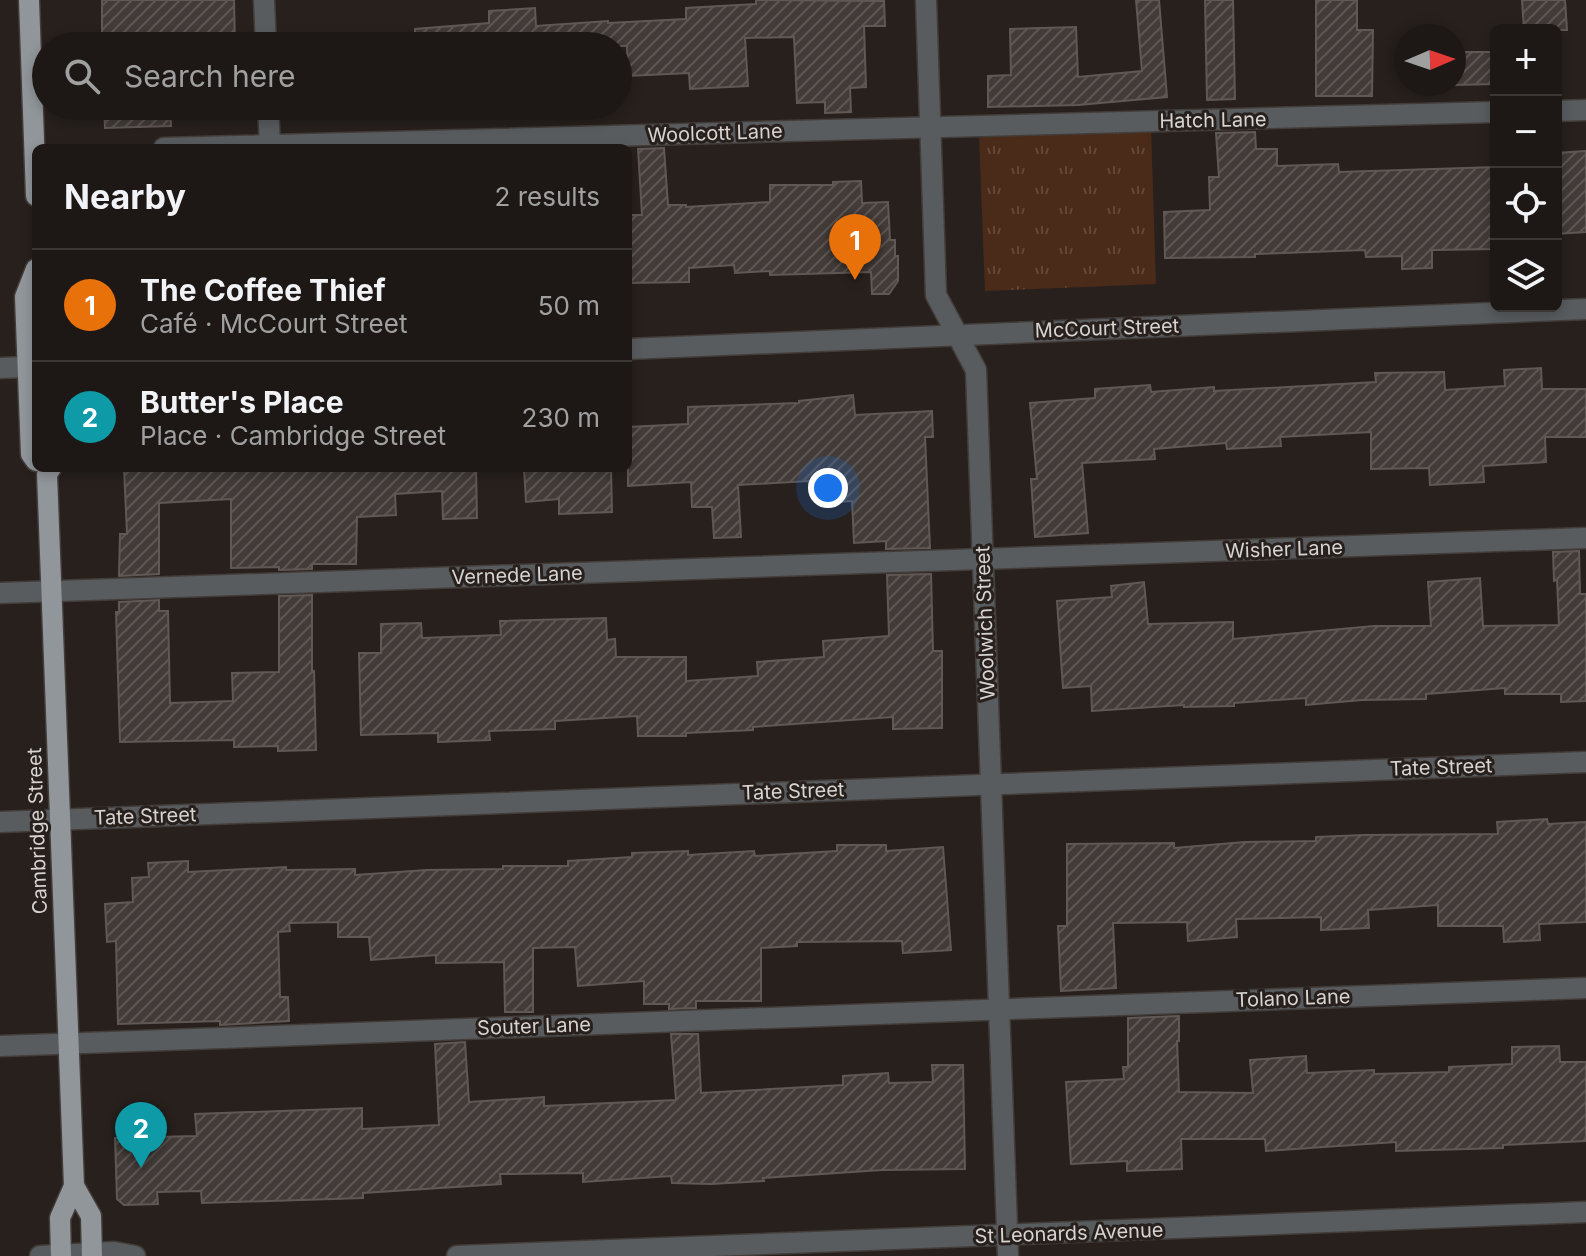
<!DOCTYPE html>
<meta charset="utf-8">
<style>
body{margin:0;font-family:Inter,sans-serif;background:#25211f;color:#f1f3f6}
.controls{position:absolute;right:24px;top:24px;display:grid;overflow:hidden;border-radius:12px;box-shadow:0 4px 12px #0003}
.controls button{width:72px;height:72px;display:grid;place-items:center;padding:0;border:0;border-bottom:2px solid #3b3735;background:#1d1816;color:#f1f3f6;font:40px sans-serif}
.compass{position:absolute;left:1394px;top:24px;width:72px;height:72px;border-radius:50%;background:#1d1816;box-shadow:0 4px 12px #0003;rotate:88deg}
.you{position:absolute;left:828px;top:488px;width:28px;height:28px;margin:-20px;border:6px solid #fff;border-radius:50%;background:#1a73e8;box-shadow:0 0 0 12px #1a73e833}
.badge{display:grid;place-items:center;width:52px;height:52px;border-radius:50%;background:#79bff8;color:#fff;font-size:26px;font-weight:700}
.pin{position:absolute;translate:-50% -66px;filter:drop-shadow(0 2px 4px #0008)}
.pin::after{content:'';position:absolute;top:42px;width:28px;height:24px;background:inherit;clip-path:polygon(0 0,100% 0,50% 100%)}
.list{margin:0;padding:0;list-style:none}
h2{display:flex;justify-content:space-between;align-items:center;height:104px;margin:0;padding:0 32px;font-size:34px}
h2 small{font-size:26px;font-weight:400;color:#a0a0a1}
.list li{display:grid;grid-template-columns:52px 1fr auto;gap:24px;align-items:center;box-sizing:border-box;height:112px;padding:0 32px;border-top:2px solid #3b3735}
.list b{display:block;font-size:30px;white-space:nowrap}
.list p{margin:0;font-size:26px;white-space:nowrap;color:#a0a0a1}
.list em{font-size:26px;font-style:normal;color:#a0a0a1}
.icon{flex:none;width:44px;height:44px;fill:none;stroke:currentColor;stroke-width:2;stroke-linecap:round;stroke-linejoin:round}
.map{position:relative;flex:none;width:1586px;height:1256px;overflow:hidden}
.search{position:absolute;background:#1d1816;box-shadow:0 4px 12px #0003;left:32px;top:32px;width:600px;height:88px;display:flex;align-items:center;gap:20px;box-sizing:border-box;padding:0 28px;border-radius:44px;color:#a0a0a1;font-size:30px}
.panel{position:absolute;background:#1d1816;box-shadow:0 4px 12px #0003;left:32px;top:144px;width:600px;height:328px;border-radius:12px}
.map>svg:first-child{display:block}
</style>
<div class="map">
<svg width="1586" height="1256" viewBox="0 0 1586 1256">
<defs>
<pattern id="park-tufts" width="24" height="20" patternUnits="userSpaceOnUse" patternTransform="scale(2)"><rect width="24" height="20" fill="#4a2a19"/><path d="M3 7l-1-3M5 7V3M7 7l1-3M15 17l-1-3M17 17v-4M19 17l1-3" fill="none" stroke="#634839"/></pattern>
<pattern id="building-hatch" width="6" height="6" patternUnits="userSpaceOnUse" patternTransform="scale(2)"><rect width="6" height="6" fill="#423b38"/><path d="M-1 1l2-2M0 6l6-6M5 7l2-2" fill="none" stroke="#5d5654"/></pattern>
</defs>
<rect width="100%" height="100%" fill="#27201d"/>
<path fill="url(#park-tufts)" d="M 1151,128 L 1156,284 L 985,291 L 979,135 Z"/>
<g fill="url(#building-hatch)" stroke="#605854" stroke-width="2">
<path d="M 102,0 L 234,0 L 235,46 L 102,46 Z"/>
<path d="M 756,0 L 884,1 L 885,26 L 864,26 L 866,87 L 850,88 L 851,112 L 825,113 L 825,102 L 797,103 L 794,37 L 745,38 L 748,86 L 690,89 L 689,73 L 628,76 L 627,46 L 415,46 L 415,29 L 489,23 L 489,11 L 535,8 L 536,26 L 608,21 L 608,23 L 686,19 L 686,8 L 756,4 Z"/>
<path d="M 1136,0 L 1159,0 L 1167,97 L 1078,105 L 988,107 L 988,76 L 1011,75 L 1010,29 L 1076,27 L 1078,77 L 1142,71 Z"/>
<path d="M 1205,0 L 1233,0 L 1235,99 L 1207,100 Z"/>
<path d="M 1316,0 L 1357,0 L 1357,30 L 1373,30 L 1372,96 L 1316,96 Z"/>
<path d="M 1522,0 L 1565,0 L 1567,30 L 1524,30 Z"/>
<path d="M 1454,52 L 1496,52 L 1496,84 L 1454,85 Z"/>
<path d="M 104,106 L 170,106 L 171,126 L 105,128 Z"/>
<path d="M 1255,132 L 1256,149 L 1277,149 L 1277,166 L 1338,164 L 1339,172 L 1496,167 L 1496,249 L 1432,250 L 1432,268 L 1402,269 L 1402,256 L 1366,257 L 1365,250 L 1255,254 L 1255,257 L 1165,258 L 1164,212 L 1210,210 L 1209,177 L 1219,177 L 1216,133 Z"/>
<path d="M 664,148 L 668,205 L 686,205 L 686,207 L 770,202 L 770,185 L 833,185 L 833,182 L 861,181 L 862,203 L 888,202 L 890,240 L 895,240 L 895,256 L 898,256 L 898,281 L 889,294 L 872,294 L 871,272 L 770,275 L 770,271 L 735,273 L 734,265 L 689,268 L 689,282 L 628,283 L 628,215 L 642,215 L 638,149 Z"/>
<path d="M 1586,151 L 1586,232 L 1556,234 L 1556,153 Z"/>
<path d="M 1541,368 L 1542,389 L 1586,389 L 1586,437 L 1545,437 L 1546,462 L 1483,466 L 1484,482 L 1430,485 L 1429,468 L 1371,469 L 1371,432 L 1280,437 L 1281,446 L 1227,449 L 1226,443 L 1154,449 L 1155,459 L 1082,463 L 1088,533 L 1035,537 L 1031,479 L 1037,479 L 1030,403 L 1095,398 L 1095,389 L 1150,385 L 1151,392 L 1214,387 L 1214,391 L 1376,382 L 1375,373 L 1444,372 L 1445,390 L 1505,386 L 1504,370 Z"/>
<path d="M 853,395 L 855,415 L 932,411 L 933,437 L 925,437 L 930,548 L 886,549 L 886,541 L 854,543 L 852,501 L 838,502 L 838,488 L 810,489 L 809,481 L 738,485 L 741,537 L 714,538 L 712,507 L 692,507 L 691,482 L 628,486 L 628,427 L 688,424 L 688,407 L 799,403 L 799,401 Z"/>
<path d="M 124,468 L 476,468 L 477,518 L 443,519 L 442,491 L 395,494 L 396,515 L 357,517 L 356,564 L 312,564 L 312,569 L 279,570 L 279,567 L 231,568 L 231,499 L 159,503 L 159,574 L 119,576 L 120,534 L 127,534 Z"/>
<path d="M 524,468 L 611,468 L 612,512 L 559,514 L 559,499 L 526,502 Z"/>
<path d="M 1579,551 L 1580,594 L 1586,594 L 1586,701 L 1561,702 L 1561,694 L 1505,694 L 1505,688 L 1426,694 L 1426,699 L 1362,700 L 1306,705 L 1306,698 L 1234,703 L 1234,706 L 1184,707 L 1184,705 L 1092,711 L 1091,686 L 1063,688 L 1057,601 L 1112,597 L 1111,586 L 1144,582 L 1148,624 L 1233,622 L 1233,639 L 1374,626 L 1431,626 L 1428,582 L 1480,578 L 1483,626 L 1559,625 L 1557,580 L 1554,581 L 1553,552 Z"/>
<path d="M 931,574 L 933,651 L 942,651 L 942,728 L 893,729 L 893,717 L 753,727 L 753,730 L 686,733 L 686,736 L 638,736 L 637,716 L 555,721 L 555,729 L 489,731 L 490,740 L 438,742 L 438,733 L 361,735 L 359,653 L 381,653 L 381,624 L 421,623 L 422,638 L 501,635 L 500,621 L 606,618 L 607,640 L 615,639 L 616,657 L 686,657 L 686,681 L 758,676 L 757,662 L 824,657 L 823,641 L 889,636 L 887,575 Z"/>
<path d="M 312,595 L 312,672 L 314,671 L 316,750 L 278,751 L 278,746 L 234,747 L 234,740 L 120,742 L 116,612 L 119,612 L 119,602 L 159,600 L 159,611 L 168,611 L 170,703 L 233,701 L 232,673 L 279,672 L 279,596 Z"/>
<path d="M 1547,819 L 1548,824 L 1586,822 L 1586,922 L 1539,924 L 1540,940 L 1504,942 L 1503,926 L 1438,926 L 1438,905 L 1368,910 L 1369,928 L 1321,930 L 1321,917 L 1236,919 L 1237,937 L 1188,941 L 1187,922 L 1113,923 L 1116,988 L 1061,991 L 1058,926 L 1067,926 L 1067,844 L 1174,843 L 1174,848 L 1245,842 L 1316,841 L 1316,837 L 1364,835 L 1498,834 L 1497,822 Z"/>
<path d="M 837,845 L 886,845 L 886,851 L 943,847 L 951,950 L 903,953 L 902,941 L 797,942 L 797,946 L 761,948 L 761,1001 L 696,1001 L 696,1008 L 669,1009 L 669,1004 L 644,1004 L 644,981 L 578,986 L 575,947 L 533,948 L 533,1012 L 505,1012 L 504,962 L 436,963 L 436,955 L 371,960 L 369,937 L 338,937 L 338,922 L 289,923 L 290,931 L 278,932 L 280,997 L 288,997 L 289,1021 L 220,1025 L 220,1021 L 118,1024 L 116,941 L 107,942 L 105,904 L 133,902 L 132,878 L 149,877 L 148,863 L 188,861 L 188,872 L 286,867 L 286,870 L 355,869 L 355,875 L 427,870 L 503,869 L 503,866 L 568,866 L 568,861 L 632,857 L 632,853 L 688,851 L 688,855 L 754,851 L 755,856 L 837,851 Z"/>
<path d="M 1179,1016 L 1179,1041 L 1177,1041 L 1179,1092 L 1253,1093 L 1250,1060 L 1306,1056 L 1307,1073 L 1374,1070 L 1374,1074 L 1449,1072 L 1449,1067 L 1512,1064 L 1512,1047 L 1559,1046 L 1560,1062 L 1586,1062 L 1586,1141 L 1503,1145 L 1503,1148 L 1396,1151 L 1396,1142 L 1266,1151 L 1265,1139 L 1181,1139 L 1182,1169 L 1127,1171 L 1127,1161 L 1071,1164 L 1066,1082 L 1124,1079 L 1123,1067 L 1128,1067 L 1128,1018 Z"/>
<path d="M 671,1034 L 698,1034 L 701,1093 L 843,1085 L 843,1076 L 888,1073 L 889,1083 L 933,1082 L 932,1065 L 963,1065 L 965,1169 L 882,1170 L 763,1178 L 764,1181 L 711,1184 L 672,1183 L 671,1176 L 583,1182 L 583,1173 L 500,1174 L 501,1184 L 363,1193 L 363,1198 L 202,1203 L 201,1191 L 157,1192 L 158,1204 L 124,1205 L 117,1199 L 115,1138 L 197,1136 L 195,1114 L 362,1108 L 362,1129 L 439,1125 L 435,1044 L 465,1042 L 469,1102 L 544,1097 L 544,1106 L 676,1100 Z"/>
</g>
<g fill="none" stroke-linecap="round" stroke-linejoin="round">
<g stroke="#433d3a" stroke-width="23">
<g id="minor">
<path d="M 264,0 L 266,46"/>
<path d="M 926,0 L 936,295 L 976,370 L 1008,1256"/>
<path d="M 268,106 L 270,145"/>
<path d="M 1556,111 L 1586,110"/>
<path d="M 164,148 L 1496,112"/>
<path d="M 628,349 L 1586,309"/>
<path d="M 0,368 L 27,367 L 36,363"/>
<path d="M 0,593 L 1586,538"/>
<path d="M 0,822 L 1586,762"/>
<path d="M 0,1046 L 1586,988"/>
<path d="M 40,1256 L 114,1252 L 135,1256"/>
<path d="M 457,1256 L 1586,1212"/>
</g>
</g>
<g stroke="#433d3a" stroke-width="23">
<g id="major">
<path d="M 29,0 L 36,196"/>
<path d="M 36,269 L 25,297 L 31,454 L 36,461"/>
<path d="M 51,468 L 47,474 L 74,1186 L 60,1218 L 61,1256"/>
<path d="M 74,1186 L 91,1216 L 92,1256"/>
</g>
</g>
<use href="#minor" stroke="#595c5f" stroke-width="20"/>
<use href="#major" stroke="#91969b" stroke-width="20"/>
</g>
<g text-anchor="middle" stroke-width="6" stroke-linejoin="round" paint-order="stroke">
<g font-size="20" fill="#d7d3d0" stroke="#27201d">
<text transform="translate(1213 120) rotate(-1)" y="7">Hatch Lane</text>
<text transform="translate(715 133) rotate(-2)" y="7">Woolcott Lane</text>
<text transform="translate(1107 328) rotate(-2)" y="7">McCourt Street</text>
<text transform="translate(1284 549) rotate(-2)" y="7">Wisher Lane</text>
<text transform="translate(517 575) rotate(-2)" y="7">Vernede Lane</text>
<text transform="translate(985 623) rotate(-92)" y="7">Woolwich Street</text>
<text transform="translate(1441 767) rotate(-2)" y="7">Tate Street</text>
<text transform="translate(793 791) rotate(-2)" y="7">Tate Street</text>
<text transform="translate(145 816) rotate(-2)" y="7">Tate Street</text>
<text transform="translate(37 831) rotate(-92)" y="7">Cambridge Street</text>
<text transform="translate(1293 998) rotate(-2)" y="7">Tolano Lane</text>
<text transform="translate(534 1026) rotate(-2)" y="7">Souter Lane</text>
<text transform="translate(1069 1233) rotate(-2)" y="7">St Leonards Avenue</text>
</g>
</g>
</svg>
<div class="controls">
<button>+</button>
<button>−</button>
<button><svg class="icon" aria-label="locate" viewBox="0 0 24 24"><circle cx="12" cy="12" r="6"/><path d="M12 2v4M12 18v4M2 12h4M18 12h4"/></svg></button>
<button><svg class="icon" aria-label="layers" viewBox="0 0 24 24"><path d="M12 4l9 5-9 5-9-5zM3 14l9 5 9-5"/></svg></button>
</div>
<svg class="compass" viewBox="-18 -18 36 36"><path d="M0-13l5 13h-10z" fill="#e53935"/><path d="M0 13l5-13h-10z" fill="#a0a0a1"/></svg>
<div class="you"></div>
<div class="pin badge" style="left:855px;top:280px;background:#e8710a">1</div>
<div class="pin badge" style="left:141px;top:1168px;background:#0f9aa8">2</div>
<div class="search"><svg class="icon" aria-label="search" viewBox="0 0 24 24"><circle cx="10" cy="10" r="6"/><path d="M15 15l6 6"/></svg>Search here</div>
<section class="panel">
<h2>Nearby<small>2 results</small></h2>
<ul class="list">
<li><span class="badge" style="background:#e8710a">1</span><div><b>The Coffee Thief</b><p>Café · McCourt Street</p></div><em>50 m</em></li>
<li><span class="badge" style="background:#0f9aa8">2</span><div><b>Butter's Place</b><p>Place · Cambridge Street</p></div><em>230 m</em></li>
</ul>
</section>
</div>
